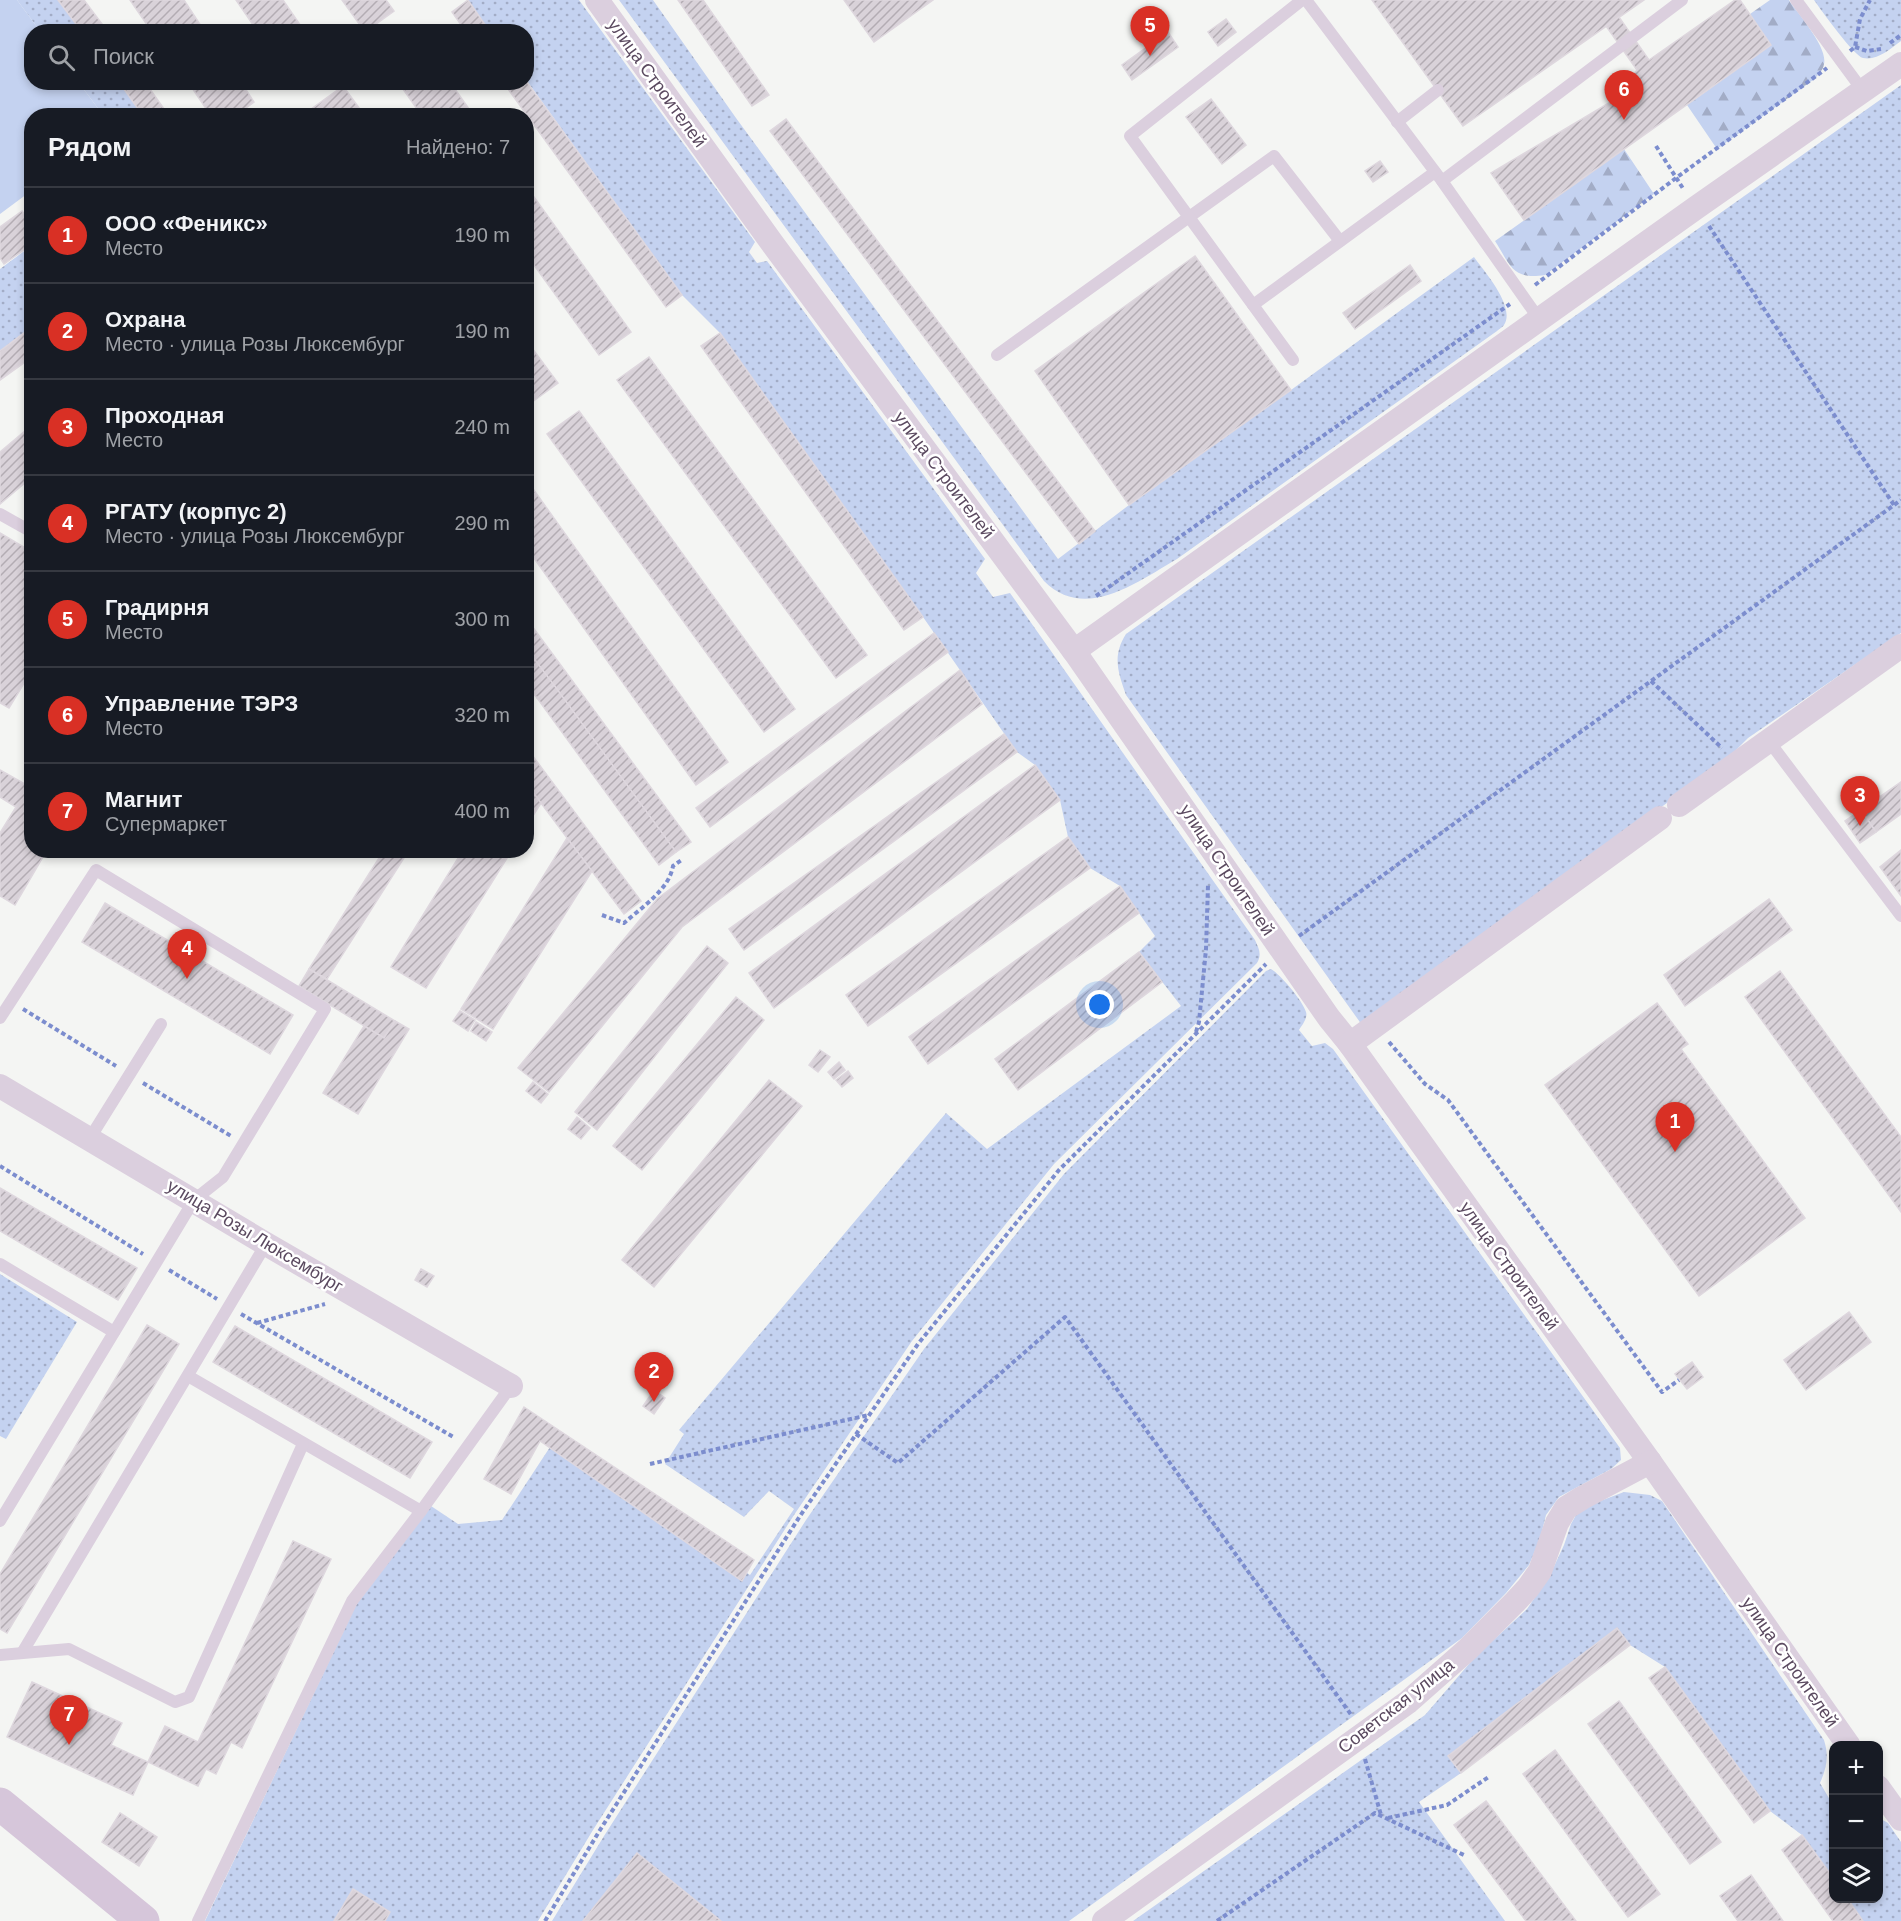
<!DOCTYPE html>
<html lang="ru">
<meta charset="utf-8">
<style>
body{margin:0;font-family:Helvetica,sans-serif;background:#242831;color:#f1f3f6}
.controls{position:absolute;right:18px;bottom:18px;display:grid;overflow:hidden;border-radius:12px;box-shadow:0 3px 9px #0003}
.controls button{width:54px;height:54px;display:grid;place-items:center;padding:0;border:0;border-bottom:2px solid #363941;background:#171b24;color:#f1f3f6;font:30px sans-serif}
.you{position:absolute;left:1100px;top:1005px;width:21px;height:21px;margin:-15px;border:4px solid #fff;border-radius:50%;background:#1a73e8;box-shadow:0 0 0 9px #1a73e833}
.badge{display:grid;place-items:center;width:39px;height:39px;border-radius:50%;background:#d93025;color:#fff;font-size:20px;font-weight:700}
.pin{position:absolute;translate:-50% -50px;filter:drop-shadow(0 2px 3px #0008)}
.pin::after{content:'';position:absolute;top:32px;width:21px;height:18px;background:inherit;clip-path:polygon(0 0,100% 0,50% 100%)}
.list{margin:0;padding:0;list-style:none}
h2{display:flex;justify-content:space-between;align-items:center;height:78px;margin:0;padding:0 24px;font-size:26px}
h2 small{font-size:20px;font-weight:400;color:#9ea1a6}
.list li{display:grid;grid-template-columns:39px 1fr auto;gap:18px;align-items:center;box-sizing:border-box;height:96px;padding:0 24px;border-top:2px solid #363941}
.list b{display:block;font-size:22px;white-space:nowrap}
.list p{margin:0;font-size:20px;white-space:nowrap;color:#9ea1a6}
.list em{font-size:20px;font-style:normal;color:#9ea1a6}
.icon{flex:none;width:33px;height:33px;fill:none;stroke:currentColor;stroke-width:2;stroke-linecap:round;stroke-linejoin:round}
.map{position:relative;flex:none;width:1901px;height:1921px;overflow:hidden}
.search{position:absolute;background:#171b24;box-shadow:0 3px 9px #0003;left:24px;top:24px;width:510px;height:66px;display:flex;align-items:center;gap:15px;box-sizing:border-box;padding:0 21px;border-radius:24px;color:#9ea1a6;font-size:22px}
.panel{position:absolute;background:#171b24;box-shadow:0 3px 9px #0003;left:24px;top:108px;width:510px;height:750px;border-radius:24px}
.map>svg:first-child{display:block}
</style>
<div class="map">
<svg width="1901" height="1921" viewBox="0 0 1901 1921">
<defs>
<pattern id="grass-dots" width="8" height="8" patternUnits="userSpaceOnUse" patternTransform="scale(1.5)"><rect width="8" height="8" fill="#c4d2f0"/><path d="M2 2h.1M6 6h.1" fill="none" stroke="#a2acc6" stroke-width="1.8" stroke-linecap="round"/></pattern>
<pattern id="forest-firs" width="22" height="20" patternUnits="userSpaceOnUse" patternTransform="scale(1.5)"><rect width="22" height="20" fill="#c4d2f0"/><path d="M5 1l3.5 6h-7zM16 11l3.5 6h-7z" fill="#a2acc6"/></pattern>
<pattern id="building-hatch" width="6" height="6" patternUnits="userSpaceOnUse" patternTransform="scale(1.5)"><rect width="6" height="6" fill="#d9d2d9"/><path d="M-1 1l2-2M0 6l6-6M5 7l2-2" fill="none" stroke="#b3acb3"/></pattern>
</defs>
<rect width="100%" height="100%" fill="#f4f5f3"/>
<g fill="url(#grass-dots)">
<path d="M 17,0 L 58,0 L 82,31 L 40,31 Z"/>
<path d="M 467,0 L 579,0 L 755,242 L 749,252 L 757,263 L 767,261 L 985,559 L 976,573 L 993,597 L 1010,593 L 1255,940 C 1259,949 1262,954 1257,963 L 1054,1164 L 912,1341 L 794,1515 L 593,1830 L 538,1921 L 205,1921 L 356,1605 L 431,1506 L 458,1524 L 502,1520 L 554,1441 L 750,1575 L 794,1509 L 769,1491 L 744,1517 L 665,1464 L 684,1434 L 679,1430 L 946,1113 L 987,1149 L 1181,1006 L 1139,952 L 1155,936 L 1120,886 L 1090,868 L 1068,837 L 1060,800 L 1035,765 L 1017,752 L 923,617 L 720,333 L 682,295 L 527,81 L 526,32 L 490,31 Z"/>
<path d="M 619,0 L 653,0 L 736,118 L 1058,559 L 1129,505 L 1291,390 L 1474,257 C 1484,271 1516,307 1504,325 C 1504,326 1498,330 1497,331 L 1177,559 C 1137,582 1085,622 1044,581 Z"/>
<path d="M 1814,0 L 1901,0 L 1901,41 C 1890,49 1877,61 1863,58 C 1854,56 1821,10 1814,0 Z"/>
<path d="M 79,83 L 119,83 L 143,115 L 103,115 Z"/>
<path d="M 1901,85 L 1901,633 L 1748,738 L 1726,760 L 1362,1025 L 1126,695 C 1118,672 1112,656 1126,634 Z"/>
<path d="M 31,246 L 31,327 L 0,351 L 0,269 Z"/>
<path d="M 1271,969 C 1280,974 1303,1001 1306,1012 C 1308,1018 1302,1025 1299,1030 L 1312,1046 L 1325,1043 L 1333,1049 L 1620,1448 L 1621,1460 L 1611,1469 L 1559,1497 L 1546,1515 L 1540,1539 L 1529,1565 L 1506,1593 L 1462,1638 L 1069,1921 L 552,1921 L 604,1836 L 806,1520 L 924,1349 L 1064,1174 L 1266,971 Z"/>
<path d="M 0,1274 L 77,1322 L 6,1439 L 0,1436 Z"/>
<path d="M 1624,1492 L 1650,1495 L 1662,1501 L 1824,1740 C 1829,1756 1827,1767 1820,1783 L 1833,1805 L 1833,1879 L 1802,1835 L 1770,1811 L 1665,1667 L 1630,1645 L 1617,1629 L 1461,1773 L 1419,1802 L 1505,1921 L 1133,1921 L 1425,1715 L 1475,1657 L 1527,1609 L 1550,1575 L 1564,1545 L 1571,1524 L 1576,1515 L 1587,1506 Z"/>
<path d="M 1879,1818 L 1888,1823 L 1901,1842 L 1901,1921 L 1863,1921 L 1847,1899 L 1878,1898 Z"/>
</g>
<g fill="url(#forest-firs)">
<path d="M 1770,0 L 1789,0 C 1798,14 1828,47 1824,64 C 1823,71 1818,75 1813,80 L 1717,149 L 1687,105 L 1771,45 L 1750,14 Z"/>
<path d="M 1624,149 L 1654,194 L 1545,275 C 1512,280 1511,266 1495,241 Z"/>
</g>
<path fill="#c4d2f0" d="M 0,0 L 17,0 L 40,31 L 32,32 L 32,82 L 79,83 L 103,115 L 32,116 L 31,191 L 0,214 Z"/>
<g fill="url(#building-hatch)" stroke="#ded7de" stroke-width="1.5">
<path d="M 58,0 L 84,0 L 108,32 L 82,32 Z"/>
<path d="M 130,0 L 184,0 L 205,32 L 152,32 Z"/>
<path d="M 236,0 L 283,0 L 305,32 L 258,32 Z"/>
<path d="M 342,0 L 386,0 L 394,11 L 365,32 Z"/>
<path d="M 468,0 L 490,32 L 466,32 L 452,12 Z"/>
<path d="M 678,0 L 703,0 L 769,95 L 752,106 Z"/>
<path d="M 844,0 L 933,0 L 874,42 Z"/>
<path d="M 1372,0 L 1644,0 L 1463,126 Z"/>
<path d="M 1735,0 L 1740,0 L 1771,45 L 1524,220 L 1491,173 L 1614,100 L 1637,70 L 1606,26 L 1619,17 L 1649,60 Z"/>
<path d="M 1226,19 L 1236,32 L 1218,46 L 1208,32 Z"/>
<path d="M 1168,32 L 1178,47 L 1132,80 L 1122,65 Z"/>
<path d="M 526,81 L 682,295 L 666,307 L 503,82 Z"/>
<path d="M 119,82 L 145,82 L 169,116 L 143,116 Z"/>
<path d="M 188,82 L 241,82 L 254,102 L 235,116 L 211,116 Z"/>
<path d="M 398,82 L 450,82 L 474,116 L 422,116 Z"/>
<path d="M 343,86 L 365,116 L 314,116 L 310,110 Z"/>
<path d="M 1211,99 L 1246,145 L 1222,164 L 1186,117 Z"/>
<path d="M 786,119 L 1095,531 L 1079,544 L 770,131 Z"/>
<path d="M 1380,161 L 1388,172 L 1373,182 L 1365,171 Z"/>
<path d="M 534,197 L 631,332 L 599,355 L 526,254 L 526,203 Z"/>
<path d="M 22,211 L 32,224 L 32,244 L 4,264 L 0,258 L 0,227 Z"/>
<path d="M 1195,256 L 1291,390 L 1129,505 L 1035,371 Z"/>
<path d="M 1410,265 L 1421,281 L 1355,329 L 1343,313 Z"/>
<path d="M 32,327 L 32,357 L 0,380 L 0,351 Z"/>
<path d="M 720,333 L 923,617 L 904,630 L 701,346 Z"/>
<path d="M 526,340 L 558,383 L 528,405 L 526,402 Z"/>
<path d="M 649,357 L 867,655 L 836,678 L 617,380 Z"/>
<path d="M 579,411 L 795,709 L 764,732 L 547,434 Z"/>
<path d="M 32,425 L 32,477 L 0,504 L 0,452 Z"/>
<path d="M 526,479 L 728,762 L 696,785 L 526,547 Z"/>
<path d="M 0,533 L 32,552 L 32,670 L 9,708 L 0,703 Z"/>
<path d="M 526,618 L 691,842 L 676,852 L 526,648 Z"/>
<path d="M 934,633 L 948,652 L 710,827 L 696,808 Z"/>
<path d="M 526,648 L 554,685 L 537,698 L 526,684 Z"/>
<path d="M 960,670 L 982,704 L 682,927 L 549,1092 L 518,1068 L 657,899 Z"/>
<path d="M 554,685 L 676,852 L 659,865 L 537,698 Z"/>
<path d="M 1004,734 L 1017,752 L 744,950 L 729,929 Z"/>
<path d="M 526,747 L 641,901 L 624,914 L 526,783 Z"/>
<path d="M 1035,765 L 1060,800 L 774,1008 L 749,973 Z"/>
<path d="M 0,770 L 30,787 L 32,784 L 32,850 L 47,850 L 15,905 L 0,896 L 0,833 L 16,807 L 0,797 Z"/>
<path d="M 1901,782 L 1901,814 L 1876,832 L 1861,810 Z"/>
<path d="M 526,783 L 541,803 L 526,827 Z"/>
<path d="M 1861,810 L 1876,832 L 1860,843 L 1845,821 Z"/>
<path d="M 1068,837 L 1090,868 L 868,1026 L 846,995 Z"/>
<path d="M 567,838 L 592,871 L 493,1029 L 461,1009 Z"/>
<path d="M 384,850 L 409,850 L 327,979 L 309,969 Z"/>
<path d="M 463,850 L 512,850 L 426,988 L 391,967 Z"/>
<path d="M 1901,850 L 1901,896 L 1880,867 Z"/>
<path d="M 1120,886 L 1139,913 L 928,1064 L 909,1037 Z"/>
<path d="M 1769,899 L 1792,930 L 1685,1006 L 1664,975 Z"/>
<path d="M 105,903 L 293,1015 L 270,1054 L 82,942 Z"/>
<path d="M 707,946 L 728,963 L 597,1130 L 575,1112 Z"/>
<path d="M 1139,952 L 1162,982 L 1018,1090 L 995,1059 Z"/>
<path d="M 309,969 L 395,1021 L 384,1038 L 299,986 Z"/>
<path d="M 1780,971 L 1901,1137 L 1901,1212 L 1745,997 Z"/>
<path d="M 736,997 L 764,1020 L 642,1170 L 613,1146 Z"/>
<path d="M 1657,1003 L 1688,1044 L 1681,1049 L 1805,1218 L 1699,1296 L 1545,1085 Z"/>
<path d="M 460,1011 L 475,1020 L 468,1031 L 453,1021 Z"/>
<path d="M 395,1021 L 409,1029 L 358,1114 L 323,1093 L 364,1026 L 384,1038 Z"/>
<path d="M 476,1022 L 492,1032 L 486,1041 L 471,1031 Z"/>
<path d="M 820,1050 L 830,1057 L 818,1072 L 809,1065 Z"/>
<path d="M 839,1062 L 845,1070 L 834,1079 L 828,1072 Z"/>
<path d="M 848,1071 L 853,1078 L 842,1087 L 836,1080 Z"/>
<path d="M 769,1080 L 802,1106 L 654,1287 L 622,1260 Z"/>
<path d="M 533,1082 L 548,1094 L 541,1103 L 526,1091 Z"/>
<path d="M 577,1117 L 590,1128 L 581,1139 L 568,1129 Z"/>
<path d="M 0,1188 L 137,1268 L 118,1300 L 0,1231 Z"/>
<path d="M 421,1269 L 434,1276 L 427,1287 L 415,1280 Z"/>
<path d="M 1849,1312 L 1871,1342 L 1806,1390 L 1784,1360 Z"/>
<path d="M 147,1325 L 179,1344 L 7,1633 L 0,1629 L 0,1574 Z"/>
<path d="M 235,1326 L 432,1442 L 410,1478 L 213,1362 Z"/>
<path d="M 1692,1362 L 1703,1377 L 1687,1389 L 1675,1374 Z"/>
<path d="M 654,1390 L 665,1398 L 654,1414 L 643,1406 Z"/>
<path d="M 524,1407 L 754,1560 L 742,1581 L 540,1441 L 511,1494 L 484,1479 Z"/>
<path d="M 293,1541 L 331,1559 L 242,1748 L 231,1742 L 216,1774 L 206,1769 L 198,1786 L 148,1762 L 165,1726 L 198,1742 Z"/>
<path d="M 1617,1628 L 1630,1645 L 1461,1773 L 1448,1756 Z"/>
<path d="M 1665,1667 L 1770,1811 L 1754,1823 L 1649,1678 Z"/>
<path d="M 32,1682 L 122,1723 L 111,1745 L 148,1762 L 133,1795 L 7,1737 Z"/>
<path d="M 1619,1701 L 1721,1842 L 1690,1864 L 1588,1724 Z"/>
<path d="M 1555,1750 L 1660,1894 L 1628,1917 L 1523,1774 Z"/>
<path d="M 1486,1801 L 1576,1921 L 1526,1921 L 1454,1825 Z"/>
<path d="M 120,1813 L 157,1837 L 139,1866 L 102,1842 Z"/>
<path d="M 1802,1835 L 1834,1879 L 1834,1898 L 1847,1898 L 1863,1921 L 1833,1921 L 1782,1850 Z"/>
<path d="M 637,1853 L 721,1921 L 583,1921 Z"/>
<path d="M 1751,1875 L 1783,1921 L 1738,1921 L 1720,1896 Z"/>
<path d="M 353,1889 L 390,1912 L 385,1921 L 334,1921 Z"/>
</g>
<g fill="none" stroke-linecap="round" stroke-linejoin="round">
<g stroke="#7c8dce" stroke-width="4" stroke-dasharray="4.5 3" stroke-linecap="butt">
<path d="M 1890,43 L 1901,35"/>
<path d="M 1855,47 L 1867,51 L 1881,49"/>
<path d="M 1850,51 L 1855,47 L 1860,19 L 1870,0"/>
<path d="M 1656,146 L 1684,190"/>
<path d="M 1709,226 L 1894,505"/>
<path d="M 1535,285 L 1676,178 L 1827,68"/>
<path d="M 1096,596 L 1510,304"/>
<path d="M 1651,681 L 1722,748"/>
<path d="M 602,915 L 624,923 C 642,907 669,890 673,866 L 683,859"/>
<path d="M 1299,936 L 1901,500"/>
<path d="M 23,1009 L 116,1066"/>
<path d="M 1196,1032 L 1199,1022 L 1206,949 L 1208,885"/>
<path d="M 1389,1042 L 1425,1084 L 1448,1100 L 1662,1392 L 1679,1380"/>
<path d="M 143,1083 L 231,1136"/>
<path d="M 0,1166 L 143,1254"/>
<path d="M 169,1270 L 217,1299"/>
<path d="M 241,1314 L 455,1438"/>
<path d="M 257,1323 L 325,1304"/>
<path d="M 856,1434 L 898,1463 L 1065,1317 L 1352,1716"/>
<path d="M 650,1464 L 869,1415"/>
<path d="M 1365,1759 L 1381,1815"/>
<path d="M 1388,1818 L 1447,1805 L 1490,1776"/>
<path d="M 545,1921 L 600,1830 L 800,1516 L 918,1344 L 1059,1170 L 1266,964"/>
<path d="M 1217,1921 L 1375,1813 L 1466,1856"/>
</g>
<g stroke="#dbcfde" stroke-width="12">
<path d="M 1306,0 L 1442,181 L 1539,319"/>
<path d="M 1796,0 L 1863,91"/>
<path d="M 1397,122 L 1438,90"/>
<path d="M 1442,181 L 1682,0"/>
<path d="M 1253,305 L 1435,172"/>
<path d="M 997,355 L 1274,156 L 1340,241"/>
<path d="M 1293,360 L 1130,136 L 1302,0"/>
<path d="M 0,514 L 32,532"/>
<path d="M 1768,740 L 1901,916"/>
<path d="M 0,1018 L 96,870 L 325,1009 L 223,1177 L 194,1200 L 0,1521"/>
<path d="M 90,1138 L 161,1024"/>
<path d="M 0,1264 L 114,1332"/>
<path d="M 188,1376 L 421,1511"/>
<path d="M 22,1653 L 266,1244"/>
<path d="M 0,1655 L 69,1649 L 175,1702 L 189,1697 L 303,1444"/>
<path d="M 198,1921 L 352,1601 L 421,1511 L 511,1386"/>
</g>
<g stroke="#dbcfde" stroke-width="24">
<path d="M 597,0 L 772,243 L 1074,651 L 1329,1018 L 1350,1044 L 1650,1462 L 1849,1746"/>
<path d="M 1074,651 L 1697,207 L 1901,64"/>
<path d="M 1679,805 L 1901,646"/>
<path d="M 1350,1044 L 1660,818"/>
<path d="M 0,1086 L 266,1244 L 511,1386"/>
<path d="M 1878,1787 L 1901,1819"/>
<path d="M 1104,1921 L 1408,1702 L 1468,1649 L 1515,1602 L 1528,1588 L 1540,1571 L 1557,1523 L 1566,1508 L 1582,1498 L 1650,1462"/>
</g>
<path stroke="#d6c6da" stroke-width="33" d="M 0,1804 L 143,1921"/>
</g>
<g text-anchor="middle" stroke-width="5" stroke-linejoin="round" paint-order="stroke">
<g font-size="18" fill="#5b4a60" stroke="#fff">
<text transform="translate(657 83) rotate(54)" y="6">улица Строителей</text>
<text transform="translate(944 475) rotate(53)" y="6">улица Строителей</text>
<text transform="translate(1227 870) rotate(56)" y="6">улица Строителей</text>
<text transform="translate(255 1236) rotate(31)" y="6">улица Розы Люксембург</text>
<text transform="translate(1509 1266) rotate(54)" y="6">улица Строителей</text>
<text transform="translate(1790 1662) rotate(55)" y="6">улица Строителей</text>
<text transform="translate(1396 1706) rotate(-38)" y="6">Советская улица</text>
</g>
</g>
</svg>
<div class="controls">
<button>+</button>
<button>−</button>
<button><svg class="icon" aria-label="layers" viewBox="0 0 24 24"><path d="M12 4l9 5-9 5-9-5zM3 14l9 5 9-5"/></svg></button>
</div>
<div class="you"></div>
<div class="pin badge" style="left:1675px;top:1152px">1</div>
<div class="pin badge" style="left:654px;top:1402px">2</div>
<div class="pin badge" style="left:1860px;top:826px">3</div>
<div class="pin badge" style="left:187px;top:979px">4</div>
<div class="pin badge" style="left:1150px;top:56px">5</div>
<div class="pin badge" style="left:1624px;top:120px">6</div>
<div class="pin badge" style="left:69px;top:1745px">7</div>
<div class="search"><svg class="icon" aria-label="search" viewBox="0 0 24 24"><circle cx="10" cy="10" r="6"/><path d="M15 15l6 6"/></svg>Поиск</div>
<section class="panel">
<h2>Рядом<small>Найдено: 7</small></h2>
<ul class="list">
<li><span class="badge">1</span><div><b>ООО «Феникс»</b><p>Место</p></div><em>190 m</em></li>
<li><span class="badge">2</span><div><b>Охрана</b><p>Место · улица Розы Люксембург</p></div><em>190 m</em></li>
<li><span class="badge">3</span><div><b>Проходная</b><p>Место</p></div><em>240 m</em></li>
<li><span class="badge">4</span><div><b>РГАТУ (корпус 2)</b><p>Место · улица Розы Люксембург</p></div><em>290 m</em></li>
<li><span class="badge">5</span><div><b>Градирня</b><p>Место</p></div><em>300 m</em></li>
<li><span class="badge">6</span><div><b>Управление ТЭРЗ</b><p>Место</p></div><em>320 m</em></li>
<li><span class="badge">7</span><div><b>Магнит</b><p>Супермаркет</p></div><em>400 m</em></li>
</ul>
</section>
</div>
